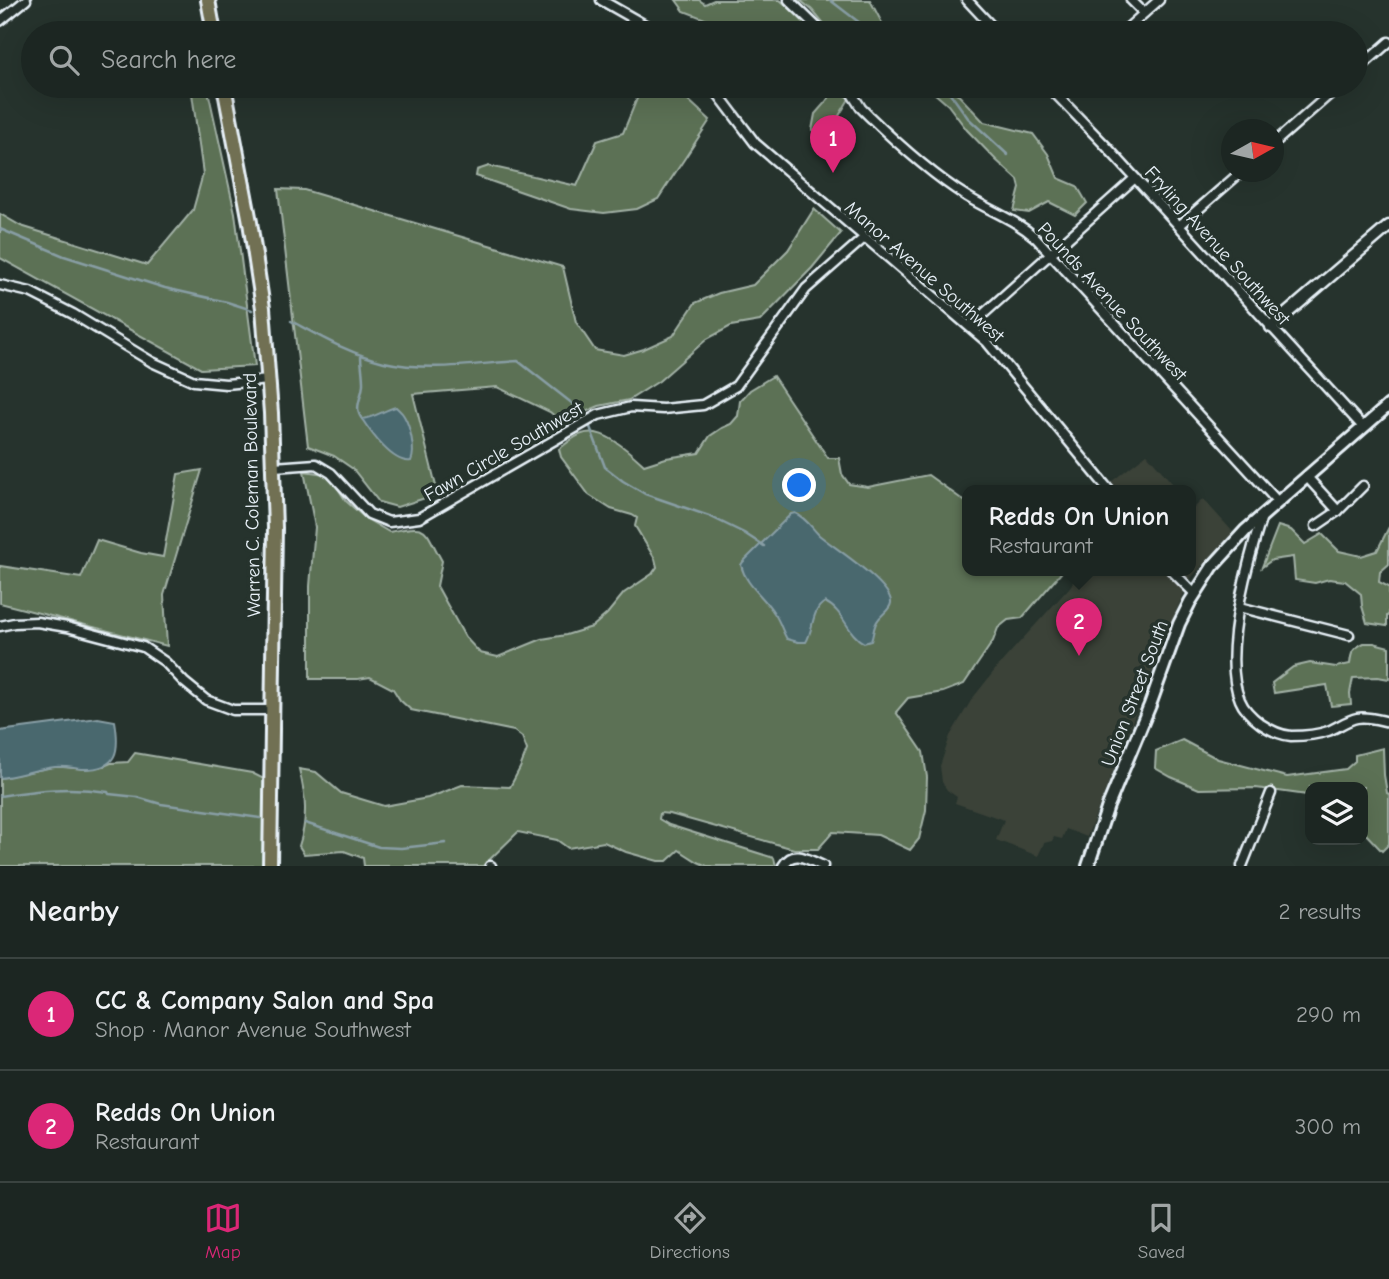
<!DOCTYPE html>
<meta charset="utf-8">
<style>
body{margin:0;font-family:"Comic Neue",sans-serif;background:#29322f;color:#f1f3f6}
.controls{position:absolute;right:21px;bottom:21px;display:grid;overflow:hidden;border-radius:14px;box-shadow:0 7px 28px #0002}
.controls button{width:63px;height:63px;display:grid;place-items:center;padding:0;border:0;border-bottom:2px solid #3a4340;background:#1c2622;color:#f1f3f6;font:35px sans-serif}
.compass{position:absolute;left:1221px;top:119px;width:63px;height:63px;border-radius:50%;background:#1c2622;box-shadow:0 7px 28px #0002;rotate:82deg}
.you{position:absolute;left:800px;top:486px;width:24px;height:24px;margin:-18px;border:5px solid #fff;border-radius:50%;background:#1a73e8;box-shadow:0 0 0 10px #1a73e833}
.badge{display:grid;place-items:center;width:46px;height:46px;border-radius:50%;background:#db2777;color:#fff;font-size:23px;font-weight:700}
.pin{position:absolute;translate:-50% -58px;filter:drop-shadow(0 2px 4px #0008)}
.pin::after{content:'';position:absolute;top:37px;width:24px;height:21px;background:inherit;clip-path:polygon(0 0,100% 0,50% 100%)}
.popup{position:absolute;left:962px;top:485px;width:234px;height:91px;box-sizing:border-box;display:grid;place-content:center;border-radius:14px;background:#1c2622;filter:drop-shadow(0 2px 5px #0005);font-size:23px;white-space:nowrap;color:#a0a5a5}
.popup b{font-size:26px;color:#f1f3f6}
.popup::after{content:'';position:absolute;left:50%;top:100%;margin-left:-14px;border:14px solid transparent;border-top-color:#1c2622}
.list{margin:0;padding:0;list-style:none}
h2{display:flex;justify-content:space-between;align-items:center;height:91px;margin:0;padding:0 28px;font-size:30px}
h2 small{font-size:23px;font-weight:400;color:#a0a5a5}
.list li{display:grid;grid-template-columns:46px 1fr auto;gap:21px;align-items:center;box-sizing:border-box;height:112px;padding:0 28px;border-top:2px solid #3a4340}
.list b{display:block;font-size:26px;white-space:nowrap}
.list p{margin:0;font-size:23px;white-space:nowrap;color:#a0a5a5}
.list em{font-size:23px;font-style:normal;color:#a0a5a5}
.icon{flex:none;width:38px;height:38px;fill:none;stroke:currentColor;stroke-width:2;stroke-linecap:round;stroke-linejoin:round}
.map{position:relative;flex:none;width:1389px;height:866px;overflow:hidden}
.search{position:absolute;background:#1c2622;box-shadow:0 7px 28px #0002;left:21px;right:21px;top:21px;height:77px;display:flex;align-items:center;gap:18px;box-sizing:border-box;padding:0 24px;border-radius:38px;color:#a0a5a5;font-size:26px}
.sheet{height:315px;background:#1c2622}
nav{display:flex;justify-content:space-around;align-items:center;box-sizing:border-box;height:98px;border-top:2px solid #3a4340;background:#1c2622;font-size:19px;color:#a0a5a5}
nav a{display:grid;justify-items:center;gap:4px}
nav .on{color:#db2777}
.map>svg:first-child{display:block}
</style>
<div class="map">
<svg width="1389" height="866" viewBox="0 0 1389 866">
<rect width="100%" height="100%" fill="#26332d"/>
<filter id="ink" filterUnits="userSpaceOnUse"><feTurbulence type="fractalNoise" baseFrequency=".0143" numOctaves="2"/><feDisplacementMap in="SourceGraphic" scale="14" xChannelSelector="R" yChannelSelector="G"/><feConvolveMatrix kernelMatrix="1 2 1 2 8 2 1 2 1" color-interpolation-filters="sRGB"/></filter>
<g filter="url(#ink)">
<g fill="#3b4239">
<path d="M 1147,454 L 1178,490 L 1103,490 L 1102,489 Z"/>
<path d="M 1203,499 L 1233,532 L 1192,577 L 1178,606 L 1087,837 L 1066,829 L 1062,839 L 1054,837 L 1052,841 L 1044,843 L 1038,856 L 996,840 L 1004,820 L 955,803 L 957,797 L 947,790 L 942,782 L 940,766 L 950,736 L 972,699 L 999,665 L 1070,587 L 1080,570 L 1191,570 L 1191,505 L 1194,508 Z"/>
</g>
<g fill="#5c7155" stroke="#a2b1a6" stroke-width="2">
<path d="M 676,0 L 699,0 L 705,4 L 714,0 L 780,0 L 810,26 L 815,33 L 767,33 L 754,23 L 745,33 L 734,33 L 729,21 L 710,21 L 684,11 Z"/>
<path d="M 800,0 L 870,0 L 882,23 L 891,33 L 831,33 L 812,10 Z"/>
<path d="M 191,86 L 207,86 L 235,213 L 255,366 L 201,369 L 0,258 L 0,214 L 21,226 L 147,265 L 193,210 L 203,174 Z"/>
<path d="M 644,86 L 673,86 L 710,120 L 658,199 L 637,209 L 604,213 L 571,209 L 476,176 L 477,170 L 489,166 L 577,186 L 597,141 L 623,133 L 638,96 Z"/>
<path d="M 824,86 L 843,86 L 849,99 L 833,126 L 836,137 L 833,140 L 812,130 L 815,114 L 829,98 Z"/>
<path d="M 926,86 L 950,86 L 984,122 L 1033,134 L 1048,154 L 1058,178 L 1077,186 L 1087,203 L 1075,215 L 1049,202 L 1029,213 L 1014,211 L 1020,188 L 1018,180 L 996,160 L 967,130 L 948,105 Z"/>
<path d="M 278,189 L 304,190 L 563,267 L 576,322 L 595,350 L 624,355 L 644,349 L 673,336 L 695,303 L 719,293 L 753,285 L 788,250 L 814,209 L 841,233 L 812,268 L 760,321 L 731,326 L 707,339 L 659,381 L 629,400 L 599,406 L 562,422 L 550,412 L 497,387 L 413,394 L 438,494 L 397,507 L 379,502 L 353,469 L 334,456 L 308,446 Z"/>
<path d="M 773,376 L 828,458 L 839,458 L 842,474 L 849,484 L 868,487 L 928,475 L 967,503 L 967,570 L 1058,570 L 1061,573 L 1022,618 L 1008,620 L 998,628 L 993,641 L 964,684 L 943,692 L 908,698 L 896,712 L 923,752 L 927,777 L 926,810 L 919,839 L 910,850 L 878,835 L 833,832 L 818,849 L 794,849 L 670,814 L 660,813 L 659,819 L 669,825 L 774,858 L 776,866 L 707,866 L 698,862 L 679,850 L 667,861 L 658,861 L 626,852 L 604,842 L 568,848 L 557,840 L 518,832 L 483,866 L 364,866 L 363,858 L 344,851 L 304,854 L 299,846 C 308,819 306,796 299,769 L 316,772 L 341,793 L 384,806 L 428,798 L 462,785 L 510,787 L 520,768 L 527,750 L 522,737 L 514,731 L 411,710 L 400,700 L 393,689 L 370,677 L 358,679 L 310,679 L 310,586 L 315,527 L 304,471 L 325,474 L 335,484 L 346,501 L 365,518 L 389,532 C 430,523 423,527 442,561 L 437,586 L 465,637 L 480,653 L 498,657 L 542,639 L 566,635 L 592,627 L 607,614 L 624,593 L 652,574 L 657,567 L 655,559 L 635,526 L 637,518 L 632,515 L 611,509 L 589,495 L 561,457 L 559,449 C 566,444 574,436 582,434 C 603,426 630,452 644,465 L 666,458 L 699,453 L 710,436 L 722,428 L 731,424 L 738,416 L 740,401 L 750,390 Z"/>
<path d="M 202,470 L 164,595 L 167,646 L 0,603 L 0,566 L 81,578 L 97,540 L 141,553 L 163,557 L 178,474 Z"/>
<path d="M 1278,526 L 1291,530 L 1305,544 L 1322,534 L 1339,551 L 1361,556 L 1377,551 L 1389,527 L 1389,564 L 1380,572 L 1379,582 L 1389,587 L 1389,614 L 1387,616 L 1387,626 L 1367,623 L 1362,606 L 1361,594 L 1345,581 L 1329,579 L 1315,583 L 1295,580 L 1293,557 L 1272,560 L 1262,567 Z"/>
<path d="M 1364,643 L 1374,643 L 1389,647 L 1389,679 L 1378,677 L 1353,678 L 1350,693 L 1351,704 L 1331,706 L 1327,685 L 1274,693 L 1272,683 L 1293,667 L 1310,663 L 1336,667 L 1350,664 C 1351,652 1353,648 1364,643 Z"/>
<path d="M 1182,740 L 1218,759 L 1287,777 L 1346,769 L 1355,761 L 1355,755 L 1383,748 L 1384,775 L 1387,793 L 1389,794 L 1389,844 L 1382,851 L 1363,831 L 1363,787 L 1310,787 L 1310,804 L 1307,795 L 1256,788 L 1199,789 L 1171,777 L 1155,768 L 1156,751 Z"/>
<path d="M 135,753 L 252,773 L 264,779 L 263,866 L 0,866 L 0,778 L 52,767 L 63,767 L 85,769 L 104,766 L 111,763 L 128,762 Z"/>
</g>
<g fill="#48676e" stroke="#889ea5" stroke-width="2">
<path d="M 396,407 C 399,410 402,412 404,416 C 410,426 416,451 411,461 C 393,464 371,433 362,419 C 374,418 384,410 396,407 Z"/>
<path d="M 795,513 C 806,518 811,527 819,535 C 833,547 892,584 891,603 C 890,610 882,614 878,620 C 873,626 874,634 871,641 L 864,643 C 847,634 844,611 825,602 C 811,610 814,629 806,642 L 798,642 L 787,639 C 782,631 780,621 774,613 C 764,596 746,586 741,565 L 743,562 L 791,514 Z"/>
<path d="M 98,718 L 115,721 C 120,751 118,770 82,769 C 73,768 64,766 55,767 C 36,769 18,776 0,778 L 0,731 Z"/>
</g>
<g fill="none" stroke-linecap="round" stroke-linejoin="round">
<g stroke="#889ea5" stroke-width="2.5">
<path d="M 830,0 L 873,33"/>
<path d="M 941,86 L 950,93 L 968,118 L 1008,155"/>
<path d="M 0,229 L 64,256 L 165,288 L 227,302 L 252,310"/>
<path d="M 291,321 C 321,337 350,354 384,362 C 428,372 474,364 518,361 L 578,408 L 583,417"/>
<path d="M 361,355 C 361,364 363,374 363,383 C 363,397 352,408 363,420"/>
<path d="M 590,427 L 605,467 L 623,481 L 645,494 L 709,516 L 744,533 L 764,546"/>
<path d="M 0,796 C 37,790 70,786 108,792 L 109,794 L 137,797 L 161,804 L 260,818"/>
<path d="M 305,823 L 379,847 L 401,848 L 446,843"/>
</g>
<g stroke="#e8f1f8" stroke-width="13">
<g id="minor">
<path d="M 601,0 L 659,33"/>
<path d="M 789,0 L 823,33"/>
<path d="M 967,0 L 998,33"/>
<path d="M 1131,0 L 1144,13"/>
<path d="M 0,21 L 26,0"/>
<path d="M 1122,33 L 1159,0"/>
<path d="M 1356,71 L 1389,42"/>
<path d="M 712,86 L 755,143 L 987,342 L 1109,490"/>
<path d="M 847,86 L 861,108 L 869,116 C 899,145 931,174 966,196 C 990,211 1015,219 1036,238 L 1278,502"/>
<path d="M 1048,86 L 1105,145 L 1363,427"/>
<path d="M 1057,94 L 1066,86"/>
<path d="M 1274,143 L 1339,86"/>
<path d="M 1179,226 L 1241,172"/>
<path d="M 0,285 L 30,292 L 73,314 L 152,362 L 194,381 L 226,384 L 269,380"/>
<path d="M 970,326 L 1135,178"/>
<path d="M 274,467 L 316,464 L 331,473 L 369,514 L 389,522 L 419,518 L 598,415 L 631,407 L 663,409 L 703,405 L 736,386 L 806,289 L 864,238"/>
<path d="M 1307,477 L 1338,511"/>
<path d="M 1262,516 C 1248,561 1221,656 1240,700 C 1244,710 1253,718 1261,724 C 1270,730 1279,735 1291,736 C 1302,736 1317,735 1328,731 C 1338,727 1347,720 1357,718 C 1368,716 1379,720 1389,722"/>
<path d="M 1316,526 L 1338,511 L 1363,486"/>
<path d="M 1171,570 L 1195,594"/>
<path d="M 1239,607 L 1349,635"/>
<path d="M 0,626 L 14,623 L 37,622 L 67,627 L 143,647 L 165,662 L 184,682 L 206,700 L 233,710 L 272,710"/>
<path d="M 490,866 L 491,866"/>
<path d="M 783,866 C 793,848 809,860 823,866"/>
<path d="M 1242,866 L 1271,793"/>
</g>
</g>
<g stroke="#e8f1f8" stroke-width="15">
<path id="tertiary" d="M 1271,327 L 1389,226"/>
</g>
<g stroke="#e8f1f8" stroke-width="16">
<path id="secondary" d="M 1088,866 L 1108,806 L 1150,705 L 1179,624 L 1190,602 L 1213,566 L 1246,530 L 1389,405"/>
</g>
<g stroke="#e8f1f8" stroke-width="18">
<g id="trunk">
<path d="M 208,0 L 214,33"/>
<path d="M 224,86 L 250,222 L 263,308 L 271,413 L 275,528 L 270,866"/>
</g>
</g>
<use href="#minor" stroke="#26332d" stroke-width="8"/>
<use href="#tertiary" stroke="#26332d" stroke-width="10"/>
<use href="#secondary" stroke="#26332d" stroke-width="10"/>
<use href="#trunk" stroke="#716f52" stroke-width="12"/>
</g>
</g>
<g text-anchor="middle" stroke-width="7" stroke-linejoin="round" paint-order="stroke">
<g font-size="19" fill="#e8f1f8" stroke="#26332d">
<text transform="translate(1218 245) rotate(48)" y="7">Fryling Avenue Southwest</text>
<text transform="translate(925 271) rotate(41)" y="7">Manor Avenue Southwest</text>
<text transform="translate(1113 301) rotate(47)" y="7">Pounds Avenue Southwest</text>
<text transform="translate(503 451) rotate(-30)" y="7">Fawn Circle Southwest</text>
<text transform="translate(251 495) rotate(-91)" y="7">Warren C. Coleman Boulevard</text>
<text transform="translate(1134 693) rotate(-69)" y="7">Union Street South</text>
</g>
</g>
</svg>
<div class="controls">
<button><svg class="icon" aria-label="layers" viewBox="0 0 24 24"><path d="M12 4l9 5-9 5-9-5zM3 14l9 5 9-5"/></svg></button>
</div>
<svg class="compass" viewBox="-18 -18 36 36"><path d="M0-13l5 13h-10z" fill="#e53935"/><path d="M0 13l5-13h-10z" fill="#a0a5a5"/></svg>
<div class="you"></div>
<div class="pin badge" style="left:833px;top:173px">1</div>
<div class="pin badge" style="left:1079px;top:656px">2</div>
<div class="popup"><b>Redds On Union</b>Restaurant</div>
<div class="search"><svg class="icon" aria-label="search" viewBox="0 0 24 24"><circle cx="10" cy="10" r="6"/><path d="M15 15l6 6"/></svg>Search here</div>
</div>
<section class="sheet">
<h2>Nearby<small>2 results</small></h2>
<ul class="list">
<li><span class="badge">1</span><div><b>CC &amp; Company Salon and Spa</b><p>Shop · Manor Avenue Southwest</p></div><em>290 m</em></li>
<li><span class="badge">2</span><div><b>Redds On Union</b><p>Restaurant</p></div><em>300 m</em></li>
</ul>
</section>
<nav>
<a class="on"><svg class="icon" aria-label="map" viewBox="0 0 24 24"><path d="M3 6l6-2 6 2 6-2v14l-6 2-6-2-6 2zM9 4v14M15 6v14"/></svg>Map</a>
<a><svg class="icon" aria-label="directions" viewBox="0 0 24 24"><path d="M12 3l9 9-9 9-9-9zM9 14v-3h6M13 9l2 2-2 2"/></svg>Directions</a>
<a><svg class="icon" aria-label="saved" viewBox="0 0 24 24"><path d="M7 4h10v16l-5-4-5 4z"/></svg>Saved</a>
</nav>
